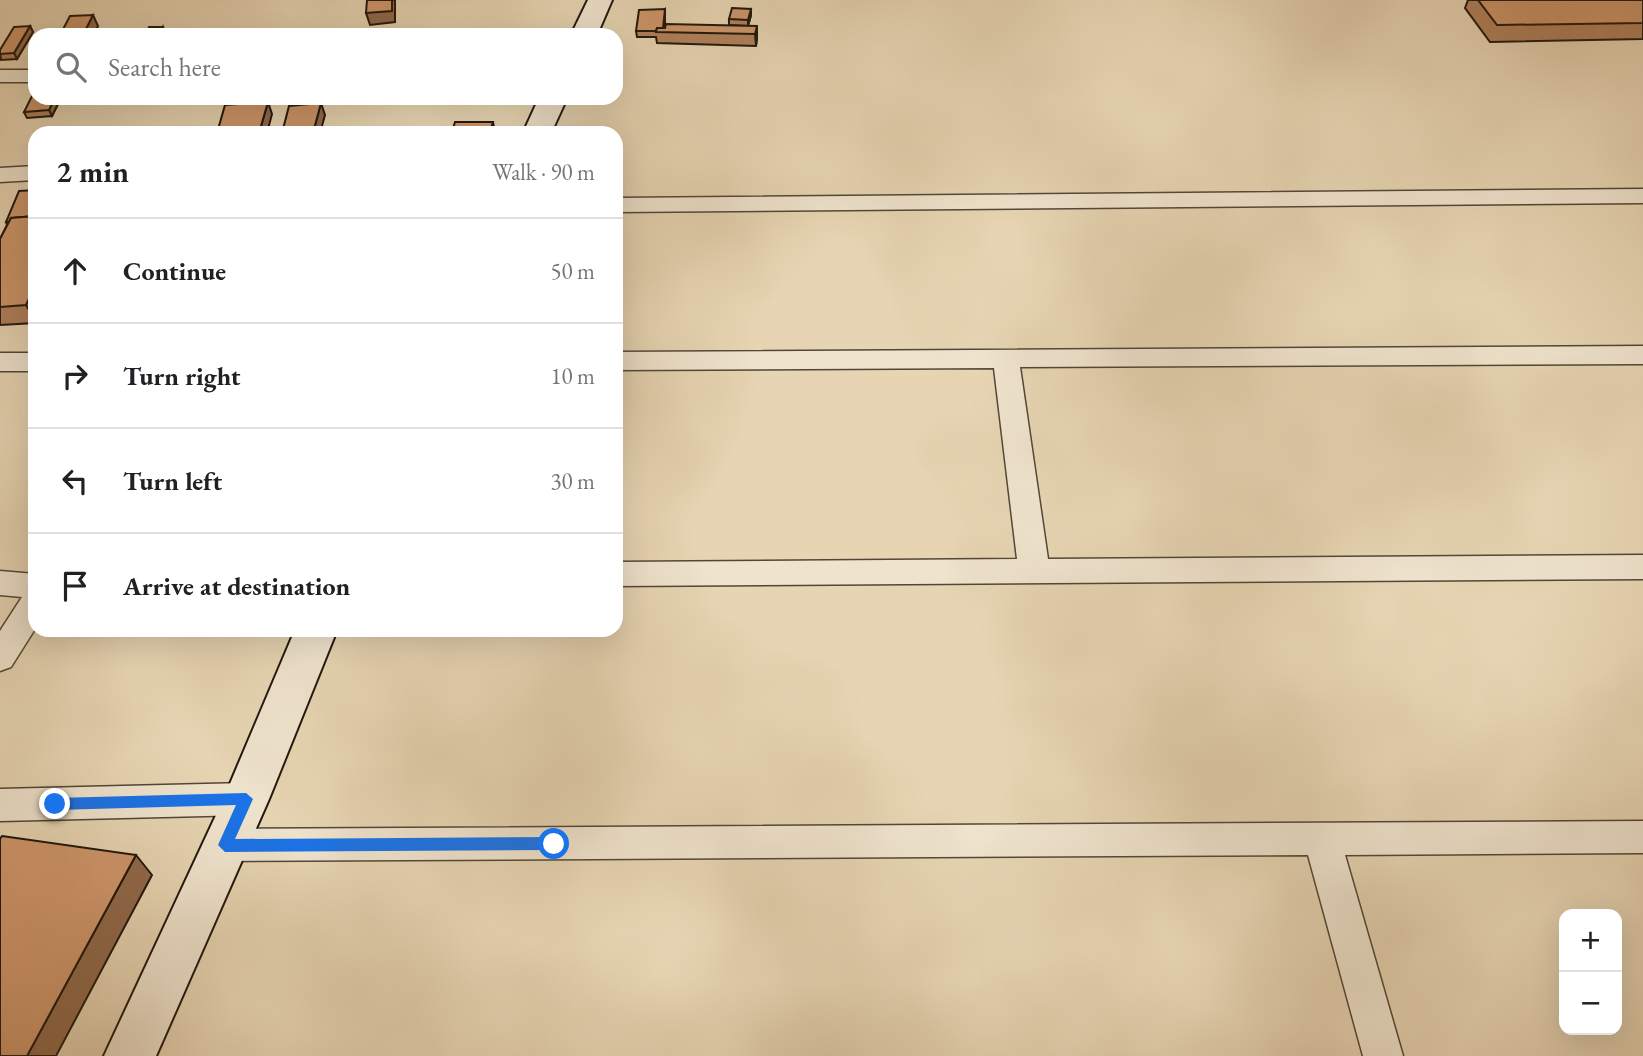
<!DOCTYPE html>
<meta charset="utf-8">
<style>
body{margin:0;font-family:"EB Garamond",serif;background:#f2f2f2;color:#202124}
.controls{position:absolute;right:21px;bottom:21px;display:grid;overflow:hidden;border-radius:14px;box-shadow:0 7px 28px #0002}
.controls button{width:63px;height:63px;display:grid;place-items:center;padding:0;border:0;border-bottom:2px solid #e0e0e0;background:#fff;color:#202124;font:35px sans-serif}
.stop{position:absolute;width:21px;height:21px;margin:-16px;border:5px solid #1a73e8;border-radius:50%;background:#fff}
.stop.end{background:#1a73e8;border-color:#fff;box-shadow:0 2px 7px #0008}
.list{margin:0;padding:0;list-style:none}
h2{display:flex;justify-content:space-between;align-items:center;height:91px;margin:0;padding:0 28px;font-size:30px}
h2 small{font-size:23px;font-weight:400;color:#757577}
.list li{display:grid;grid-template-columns:46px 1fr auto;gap:21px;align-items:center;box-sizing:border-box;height:105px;padding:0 28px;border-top:2px solid #e0e0e0}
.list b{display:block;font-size:26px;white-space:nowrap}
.list em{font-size:23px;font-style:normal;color:#757577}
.icon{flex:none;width:38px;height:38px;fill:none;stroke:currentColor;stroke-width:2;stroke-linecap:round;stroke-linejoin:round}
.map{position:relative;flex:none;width:1643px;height:1056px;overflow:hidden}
.search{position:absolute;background:#fff;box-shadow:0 7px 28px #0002;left:28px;top:28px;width:595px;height:77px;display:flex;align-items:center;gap:18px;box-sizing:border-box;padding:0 24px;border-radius:21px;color:#757577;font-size:26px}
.panel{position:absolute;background:#fff;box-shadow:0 7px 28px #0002;left:28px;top:126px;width:595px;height:511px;border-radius:21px}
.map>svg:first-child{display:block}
</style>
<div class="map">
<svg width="1643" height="1056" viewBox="0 0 1643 1056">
<rect width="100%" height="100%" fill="#e6d4b2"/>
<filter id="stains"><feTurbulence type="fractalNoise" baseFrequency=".00286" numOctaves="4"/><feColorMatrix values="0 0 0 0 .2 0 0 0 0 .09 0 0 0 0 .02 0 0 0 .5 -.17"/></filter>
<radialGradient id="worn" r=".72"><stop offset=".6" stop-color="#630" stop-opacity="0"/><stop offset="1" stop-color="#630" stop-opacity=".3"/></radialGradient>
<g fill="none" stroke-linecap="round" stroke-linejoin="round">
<g stroke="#524737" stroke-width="3">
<g id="street">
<rect x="0" y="70" width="35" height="12"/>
<path d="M 35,166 L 35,180 L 0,182 L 0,168 Z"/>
<path d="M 1643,189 L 1643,203 L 616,212 L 616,198 Z"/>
<path d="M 1643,346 L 1643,364 L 1020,367 L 1048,559 L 1643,555 L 1643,579 L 616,586 L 616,562 L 1017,559 L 994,368 L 616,370 L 616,352 Z"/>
<rect x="0" y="353" width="35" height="18"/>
<path d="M 0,571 L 35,574 L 35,629 L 11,667 L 0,671 L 0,631 L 22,597 L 0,595 Z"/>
<path d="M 246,783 L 258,788 L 264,799 L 258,810 L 246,815 L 0,821 L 0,789 Z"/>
<path d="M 1643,821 L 1643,853 L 1345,855 L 1403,1056 L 1363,1056 L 1308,855 L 225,861 L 212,857 L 207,845 L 212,833 L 225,829 Z"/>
</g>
</g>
<g stroke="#21180e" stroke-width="4">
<g id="secondary">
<path d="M 588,0 L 612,0 L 597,35 L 571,35 Z"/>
<path d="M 539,98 L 567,98 L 551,133 L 523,133 Z"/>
<path d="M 295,630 L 337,630 L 269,799 L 156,1056 L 104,1056 L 224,798 Z"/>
</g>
</g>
<use href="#street" fill="#efe3cd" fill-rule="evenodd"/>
<use href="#secondary" fill="#efe3cd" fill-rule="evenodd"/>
</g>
<g fill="#b0815c" stroke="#21180e" stroke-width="2">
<path d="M 1468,0 L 1643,0 L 1643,39 L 1490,42 L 1465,8 Z"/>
<path d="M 665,9 L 665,28 L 757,26 L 757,38 L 756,46 L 657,43 L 656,37 L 637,37 L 636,31 Z"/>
<path d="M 751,9 L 751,15 L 748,26 L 729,25 L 729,19 Z"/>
<path d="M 30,26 L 33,32 L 17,59 L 1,60 L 0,50 Z"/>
<path d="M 35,98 L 61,98 L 52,116 L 27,118 L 24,112 Z"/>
<path d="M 35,190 L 35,323 L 0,325 L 0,239 L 7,225 L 6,222 Z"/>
</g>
<g fill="#90694b" stroke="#21180e" stroke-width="2">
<path d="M 392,0 L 395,0 L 395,22 L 370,25 L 366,13 Z"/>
<path d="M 751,9 L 751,15 L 748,26 L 748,20 Z"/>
<path d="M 93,15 L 98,26 L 94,35 L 83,35 Z"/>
<path d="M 30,26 L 33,32 L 17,59 L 14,53 Z"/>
<path d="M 757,26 L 757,38 L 756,46 L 755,34 Z"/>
<path d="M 163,27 L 165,33 L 164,35 L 160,35 Z"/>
<path d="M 55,98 L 61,98 L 52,116 L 49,110 Z"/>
<path d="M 268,102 L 272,114 L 267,133 L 259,133 Z"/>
<path d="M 321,103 L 325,115 L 320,133 L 313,133 Z"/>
<path d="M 493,122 L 494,128 L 493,133 L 490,133 Z"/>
<path d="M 35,286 L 35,320 L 26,305 Z"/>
<path d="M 136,855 L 152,875 L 56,1056 L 27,1056 Z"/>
</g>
<g fill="#cd966b" stroke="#21180e" stroke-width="2">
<path d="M 367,0 L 392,0 L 392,11 L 366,13 Z"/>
<path d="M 1478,0 L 1643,0 L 1643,23 L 1497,25 Z"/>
<path d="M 732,8 L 751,9 L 748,20 L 729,19 Z"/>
<path d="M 665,9 L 663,28 L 657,28 L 656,31 L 636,31 L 639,10 Z"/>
<path d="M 93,15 L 83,35 L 60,35 L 70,16 Z"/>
<path d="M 666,24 L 757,26 L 755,34 L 656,32 L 657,28 L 665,28 Z"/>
<path d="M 30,26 L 14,53 L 0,54 L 0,50 L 14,27 Z"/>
<path d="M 149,27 L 163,27 L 160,35 L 146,35 Z"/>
<path d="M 142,29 L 140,35 L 121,35 L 123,30 Z"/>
<path d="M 35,90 L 35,98 L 55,98 L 49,110 L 24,112 Z"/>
<path d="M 268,102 L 259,133 L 217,133 L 225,105 Z"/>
<path d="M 321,103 L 313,133 L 282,133 L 289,106 Z"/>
<path d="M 455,122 L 493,122 L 490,132 L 452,132 Z"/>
<path d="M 35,190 L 35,216 L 11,218 L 9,222 L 6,222 L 19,191 Z"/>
<path d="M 35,216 L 35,286 L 26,305 L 0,307 L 0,239 L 11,218 Z"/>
<path d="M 2,836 L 136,855 L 27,1056 L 0,1056 L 0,839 Z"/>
</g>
<path fill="#1a73e8" d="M 246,793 L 253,799 L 235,839 L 554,837 L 561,844 L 554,850 L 225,852 L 218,845 L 236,805 L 55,810 L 48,804 L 55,798 Z"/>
<rect width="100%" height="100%" filter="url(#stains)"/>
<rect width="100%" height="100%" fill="url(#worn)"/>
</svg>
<div class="controls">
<button>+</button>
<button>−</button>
</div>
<div class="stop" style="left:554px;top:844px"></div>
<div class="stop end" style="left:55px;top:804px"></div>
<div class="search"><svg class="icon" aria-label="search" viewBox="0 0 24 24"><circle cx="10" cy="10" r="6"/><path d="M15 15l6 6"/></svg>Search here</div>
<section class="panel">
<h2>2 min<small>Walk · 90 m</small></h2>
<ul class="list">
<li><svg class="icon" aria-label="ahead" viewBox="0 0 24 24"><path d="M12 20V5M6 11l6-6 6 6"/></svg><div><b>Continue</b></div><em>50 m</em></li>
<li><svg class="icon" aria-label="right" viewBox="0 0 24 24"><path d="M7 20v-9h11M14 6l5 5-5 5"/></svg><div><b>Turn right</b></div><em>10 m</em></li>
<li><svg class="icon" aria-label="left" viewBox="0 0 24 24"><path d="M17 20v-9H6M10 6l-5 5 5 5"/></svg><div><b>Turn left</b></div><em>30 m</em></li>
<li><svg class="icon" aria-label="arrive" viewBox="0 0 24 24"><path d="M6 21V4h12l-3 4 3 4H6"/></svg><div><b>Arrive at destination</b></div></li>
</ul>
</section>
</div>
